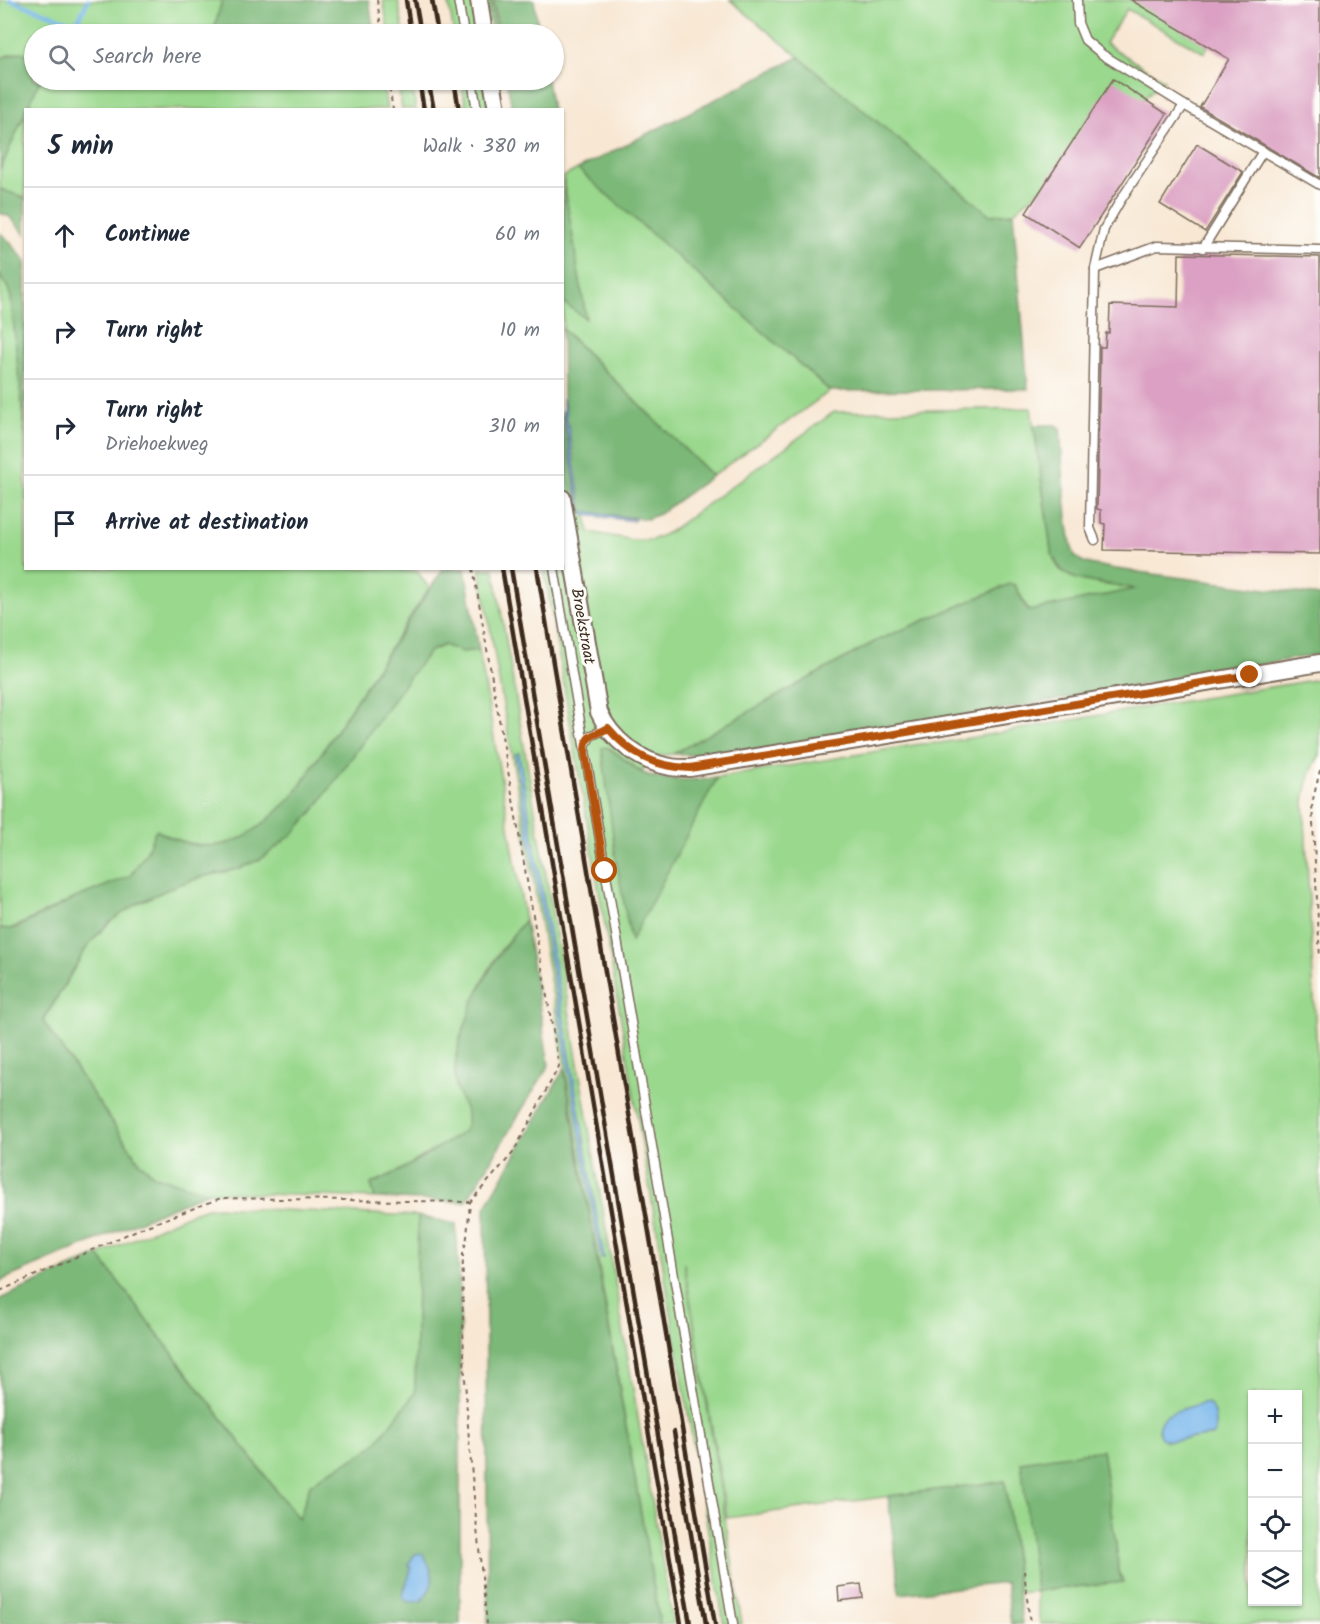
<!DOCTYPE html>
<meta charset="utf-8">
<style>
body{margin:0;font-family:Kalam,sans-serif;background:#f2f2f3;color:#1f2937}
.controls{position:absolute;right:18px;bottom:18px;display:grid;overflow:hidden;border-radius:0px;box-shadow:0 2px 4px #0004}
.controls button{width:54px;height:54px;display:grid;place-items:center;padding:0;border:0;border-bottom:2px solid #e0e1e3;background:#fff;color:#1f2937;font:30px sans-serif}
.stop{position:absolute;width:18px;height:18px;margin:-14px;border:4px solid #b45309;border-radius:50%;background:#fff}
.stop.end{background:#b45309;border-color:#fff;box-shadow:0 2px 6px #0008}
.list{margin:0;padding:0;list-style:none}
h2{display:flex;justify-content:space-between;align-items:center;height:78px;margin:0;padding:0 24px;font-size:26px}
h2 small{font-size:20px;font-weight:400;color:#747a83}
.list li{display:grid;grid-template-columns:39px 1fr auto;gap:18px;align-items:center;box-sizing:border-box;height:96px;padding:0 24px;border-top:2px solid #e0e1e3}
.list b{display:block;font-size:22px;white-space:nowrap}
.list p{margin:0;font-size:20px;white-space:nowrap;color:#747a83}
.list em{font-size:20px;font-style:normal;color:#747a83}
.icon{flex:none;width:33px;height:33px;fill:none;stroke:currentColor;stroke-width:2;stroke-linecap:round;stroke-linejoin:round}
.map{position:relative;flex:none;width:1320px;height:1624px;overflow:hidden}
.search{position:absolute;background:#fff;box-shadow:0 2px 4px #0004;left:24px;top:24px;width:540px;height:66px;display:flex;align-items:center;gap:15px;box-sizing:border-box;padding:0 21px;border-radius:33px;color:#747a83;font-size:22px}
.panel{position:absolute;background:#fff;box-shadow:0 2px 4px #0004;left:24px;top:108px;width:540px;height:462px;border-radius:0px}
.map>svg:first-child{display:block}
</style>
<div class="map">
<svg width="1320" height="1624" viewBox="0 0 1320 1624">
<rect width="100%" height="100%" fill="#fdfcf7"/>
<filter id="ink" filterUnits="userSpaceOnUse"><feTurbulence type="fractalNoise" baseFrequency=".0167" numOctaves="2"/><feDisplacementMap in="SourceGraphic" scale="12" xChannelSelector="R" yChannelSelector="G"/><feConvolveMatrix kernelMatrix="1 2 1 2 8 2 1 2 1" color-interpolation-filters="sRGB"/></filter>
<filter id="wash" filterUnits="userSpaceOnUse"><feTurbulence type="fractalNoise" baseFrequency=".008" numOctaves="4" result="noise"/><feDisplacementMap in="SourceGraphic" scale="24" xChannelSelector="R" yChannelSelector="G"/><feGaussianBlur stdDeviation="1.35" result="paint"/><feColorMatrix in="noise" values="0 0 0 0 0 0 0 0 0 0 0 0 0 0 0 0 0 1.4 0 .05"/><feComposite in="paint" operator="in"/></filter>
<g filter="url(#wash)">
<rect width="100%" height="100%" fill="#f8e7d3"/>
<g fill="#9ad88d" stroke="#6a8156" stroke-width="1.5" fill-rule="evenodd">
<path d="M 0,0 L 222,0 L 213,34 L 34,34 L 34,56 C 23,52 10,51 0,60 Z"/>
<path d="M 383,0 L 398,0 L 404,34 L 389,34 Z"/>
<path d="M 448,0 L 476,0 L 482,34 L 454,34 Z"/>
<path d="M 730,0 L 1235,0 L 1204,53 L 1127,9 L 1105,43 L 1164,80 L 1013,213 L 990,215 Z"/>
<path d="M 40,80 L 382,80 L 387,109 L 27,110 Z"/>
<path d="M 397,80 L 411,80 L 416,109 L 402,109 Z"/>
<path d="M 461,80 L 489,80 L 494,109 L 466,109 Z"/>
<path d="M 25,113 L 25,198 L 0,189 L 0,170 Z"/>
<path d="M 578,169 L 830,391 L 712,476 L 563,329 L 562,302 L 586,318 L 563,177 Z"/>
<path d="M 0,276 L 8,288 L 11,297 L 25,438 L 26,568 L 397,568 L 404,571 L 417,571 L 429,588 L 294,795 C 250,840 218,863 156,830 L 146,853 L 130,876 L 71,900 L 10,929 L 0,928 Z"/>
<path d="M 1031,408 L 1051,550 C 1054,560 1057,569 1065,574 C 1078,583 1119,586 1136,589 L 1029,611 L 1015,585 L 1010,584 L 878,640 L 673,754 L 651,757 L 622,738 L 600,699 L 563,479 L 562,441 L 574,509 L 579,509 L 581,513 L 586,515 L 589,532 L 633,540 L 652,540 L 669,532 L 834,412 Z"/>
<path d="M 563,517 L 594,703 L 647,764 L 642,772 L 610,748 L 602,748 L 616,860 L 631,941 L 717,778 L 920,744 L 940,743 L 1129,710 L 1320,679 L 1320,755 C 1310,770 1307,784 1304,801 L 1320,1114 L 1320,1624 L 1040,1624 L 1036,1591 L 1019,1593 L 1005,1481 L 727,1518 L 684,1263 L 742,1624 L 724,1624 L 544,569 L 562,568 ZM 1252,1394 L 1298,1394 L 1298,1602 L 1252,1602 ZM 1203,1403 L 1210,1404 L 1215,1430 L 1214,1435 L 1165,1441 L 1158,1432 C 1160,1416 1169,1413 1183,1410 C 1190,1408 1196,1405 1203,1403 ZM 1102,1451 L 1117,1552 L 1118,1572 L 1124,1582 L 1022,1462 Z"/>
<path d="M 480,569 L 494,569 L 673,1624 L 660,1624 Z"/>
<path d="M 444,645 L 462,652 L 479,650 L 525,920 L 499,952 L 482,982 L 460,1038 L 456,1056 L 455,1071 L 468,1116 C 468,1123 467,1128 463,1133 L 401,1170 L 371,1184 L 375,1198 L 208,1192 L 155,1176 L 140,1163 L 43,1022 L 85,950 L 96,936 L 111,921 L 138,903 L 175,886 L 201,877 L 226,872 L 293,834 L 315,809 L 410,676 L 430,651 Z"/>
<path d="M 217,1207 L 418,1216 L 415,1393 L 377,1442 L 360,1456 L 326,1473 L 310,1485 L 299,1520 L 98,1255 L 187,1215 L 207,1208 Z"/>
</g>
<g fill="#7bb878" stroke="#5b714b" stroke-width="1.5" fill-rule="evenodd">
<path d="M 222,0 C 236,0 250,1 264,0 L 369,0 L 374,34 L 213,34 Z"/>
<path d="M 486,0 L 491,0 L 497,34 L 492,34 Z"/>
<path d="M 493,0 L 534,0 L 539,34 L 499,34 Z"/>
<path d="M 21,52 L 34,56 L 34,80 L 40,80 L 27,109 L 26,110 L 25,113 L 0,170 L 0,60 L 4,57 Z"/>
<path d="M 799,57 L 990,215 L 1013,213 L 1028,389 L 830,391 L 578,169 Z"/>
<path d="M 507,80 L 547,80 L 552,109 L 512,109 Z"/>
<path d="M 563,177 L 586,319 L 563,302 Z"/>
<path d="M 0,189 L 25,198 L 25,234 L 10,217 L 0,213 Z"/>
<path d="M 0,233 L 11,243 L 25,261 L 25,438 L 11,298 L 8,288 L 0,276 Z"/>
<path d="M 562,329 L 712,476 L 659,514 L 647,519 L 582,512 L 563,395 Z"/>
<path d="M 562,410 L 579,509 L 574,510 L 563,441 Z"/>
<path d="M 1034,425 L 1055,425 L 1060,428 C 1062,449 1066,546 1076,557 C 1086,566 1104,566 1116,569 L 1320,596 L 1320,654 L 775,749 L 698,755 L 673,754 L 878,640 L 1010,584 L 1015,585 L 1026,608 L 1029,611 L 1134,589 C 1101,578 1063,592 1051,550 Z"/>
<path d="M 443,569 L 465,569 L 479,650 L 462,652 L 444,645 L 430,651 L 410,676 L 315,809 L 293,834 L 261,859 L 238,869 L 201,877 L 175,886 L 138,903 L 111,921 L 96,936 L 85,950 L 43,1021 L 140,1163 L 155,1176 L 208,1192 L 0,1281 L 0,928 L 10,929 L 16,928 L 71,900 L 130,876 L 146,853 L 156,830 C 217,864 250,840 294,795 Z"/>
<path d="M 606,747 C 619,753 629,765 641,772 C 660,782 696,780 717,778 L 631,941 L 616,860 L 602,748 Z"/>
<path d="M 525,920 L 549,1065 L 466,1202 L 375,1198 L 371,1184 L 401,1170 L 462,1133 C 475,1117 460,1103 456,1086 C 455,1081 455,1074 455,1068 C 456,1051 460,1038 466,1023 C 469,1016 470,1009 473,1002 C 487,971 504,945 525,920 Z"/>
<path d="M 564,1069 L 660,1624 L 488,1624 L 485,1208 Z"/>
<path d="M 418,1216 L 456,1224 L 460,1294 L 460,1624 L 0,1624 L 0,1299 L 98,1255 L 291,1510 L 299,1519 L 310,1485 L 326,1473 L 359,1456 L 377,1442 L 415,1393 ZM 415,1554 L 409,1602 L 404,1588 L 409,1579 L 411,1568 L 408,1565 Z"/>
<path d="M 1102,1450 L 1117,1552 L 1118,1572 L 1124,1582 L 1036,1591 L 1021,1462 Z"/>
<path d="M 1005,1481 L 1022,1624 L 1011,1624 L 1006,1583 L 900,1594 L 888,1496 Z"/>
</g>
<g fill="#79b7ec" stroke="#5a7085" stroke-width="1.5">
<path d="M 563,395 L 582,511 L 635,519 L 634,521 L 586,515 L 580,511 L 563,410 Z"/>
<path d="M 519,753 L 604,1258 L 601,1258 L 515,754 Z"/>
<path d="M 1203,1403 L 1209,1404 C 1216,1411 1216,1426 1214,1435 L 1170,1441 C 1164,1440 1160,1439 1159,1433 C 1154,1412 1189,1408 1203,1403 Z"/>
<path d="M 421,1553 L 424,1555 C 434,1574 437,1584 421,1601 L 409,1602 L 403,1598 C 404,1587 409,1579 411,1568 L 408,1565 L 415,1554 Z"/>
</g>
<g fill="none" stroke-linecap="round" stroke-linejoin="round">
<path stroke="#79b7ec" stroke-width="4.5" d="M 10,0 L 74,23 L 80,17 L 88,0"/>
</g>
<g id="blocks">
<g fill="#dba0c3">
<path d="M 1131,0 L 1320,0 L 1320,178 L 1200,107 L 1229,59 Z"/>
<path d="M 1113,79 L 1167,114 L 1080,248 L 1026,213 Z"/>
<path d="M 1197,144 L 1243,172 L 1205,232 L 1160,204 Z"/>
<path d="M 1179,254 L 1320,257 L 1320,554 L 1104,550 L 1105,524 L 1101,523 L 1101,510 L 1097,509 L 1100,347 L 1105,347 L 1106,333 L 1109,333 L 1110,305 L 1178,307 Z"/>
<path d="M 861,1584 L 863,1598 L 839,1601 L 838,1587 Z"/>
</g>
</g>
</g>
<g filter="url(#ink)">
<use href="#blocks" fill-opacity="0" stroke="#7d6c5d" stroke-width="1.5"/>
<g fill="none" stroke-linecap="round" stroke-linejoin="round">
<g stroke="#7d6c5d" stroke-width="11">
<g id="lane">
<path d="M 458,0 L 464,34"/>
<path d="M 1077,0 L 1078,23 L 1085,40 L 1103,55 L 1184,105"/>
<path d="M 472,80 L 477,110"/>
<path d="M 1203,248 L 1263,151"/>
<path d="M 1095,269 L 1104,229 L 1120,201 L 1184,105 L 1320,185"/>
<path d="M 1095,540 L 1090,528 L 1095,269 L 1157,246 L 1320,250"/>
<path d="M 554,568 L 733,1624"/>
<path d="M 585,747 L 590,736 L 608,728"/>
</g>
</g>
<g stroke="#7d6c5d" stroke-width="20">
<g id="street">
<path d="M 479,0 L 484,34"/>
<path d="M 492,80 L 497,110"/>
<path d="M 562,498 L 599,712 C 611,740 640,762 671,767 C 677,768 684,768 690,768 L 1320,663"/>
</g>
</g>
<g stroke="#7d6c5d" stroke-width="2" stroke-dasharray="4.5 4.5" stroke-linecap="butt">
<path d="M 377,0 L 382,34"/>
<path d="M 388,80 L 393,110"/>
<path d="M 473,568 L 559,1066 L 513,1153 L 470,1202 L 467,1237 L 463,1254 C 460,1378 474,1501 487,1624"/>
<path d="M 1320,770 L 1312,804 L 1320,958"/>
<path d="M 0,1291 L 139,1229 L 221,1198 L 470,1202"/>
<path d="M 1024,1571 L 1030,1624"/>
</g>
<use href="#lane" stroke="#fff" stroke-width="8"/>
<use href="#street" stroke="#fff" stroke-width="16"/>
<g stroke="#3b2a1e" stroke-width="4.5">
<path d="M 406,0 L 411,34"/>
<path d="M 415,0 L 421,34"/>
<path d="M 432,0 L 438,34"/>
<path d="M 419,80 L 424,110"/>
<path d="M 428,80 L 434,110"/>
<path d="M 454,80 L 459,110"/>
<path d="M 502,568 L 681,1624"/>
<path d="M 511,568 L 690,1624"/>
<path d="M 537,568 L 715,1624"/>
<path d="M 674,1432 L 706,1624"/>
</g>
</g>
</g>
<g fill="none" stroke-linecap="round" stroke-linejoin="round" filter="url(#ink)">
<path stroke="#b45309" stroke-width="8" d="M 605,871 L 585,753 C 585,732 594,737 608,728 C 631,755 655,767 690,768 L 1250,675"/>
</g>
<g text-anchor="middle" stroke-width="6" stroke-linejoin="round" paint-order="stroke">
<g font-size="16" fill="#3b2a1e" stroke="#fdfcf7">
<text transform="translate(584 626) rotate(80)" y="6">Broekstraat</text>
</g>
</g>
</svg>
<div class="controls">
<button>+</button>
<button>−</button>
<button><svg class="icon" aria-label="locate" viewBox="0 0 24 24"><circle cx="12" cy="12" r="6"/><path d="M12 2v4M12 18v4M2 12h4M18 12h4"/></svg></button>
<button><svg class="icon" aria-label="layers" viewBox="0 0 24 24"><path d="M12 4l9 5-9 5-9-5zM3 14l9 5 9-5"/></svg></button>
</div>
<div class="stop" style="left:605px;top:871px"></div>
<div class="stop end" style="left:1250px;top:675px"></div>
<div class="search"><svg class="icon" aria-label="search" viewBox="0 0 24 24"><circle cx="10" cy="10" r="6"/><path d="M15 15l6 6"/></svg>Search here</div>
<section class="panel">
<h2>5 min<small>Walk · 380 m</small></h2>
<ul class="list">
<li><svg class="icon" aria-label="ahead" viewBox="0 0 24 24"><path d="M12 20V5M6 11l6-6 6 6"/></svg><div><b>Continue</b></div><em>60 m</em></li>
<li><svg class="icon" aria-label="right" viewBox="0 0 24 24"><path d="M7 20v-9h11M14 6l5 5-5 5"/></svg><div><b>Turn right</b></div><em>10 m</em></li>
<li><svg class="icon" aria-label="right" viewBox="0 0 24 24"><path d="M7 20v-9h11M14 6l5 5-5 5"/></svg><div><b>Turn right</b><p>Driehoekweg</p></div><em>310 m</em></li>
<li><svg class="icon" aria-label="arrive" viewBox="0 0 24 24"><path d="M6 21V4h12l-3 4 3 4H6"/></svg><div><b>Arrive at destination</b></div></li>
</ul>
</section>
</div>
